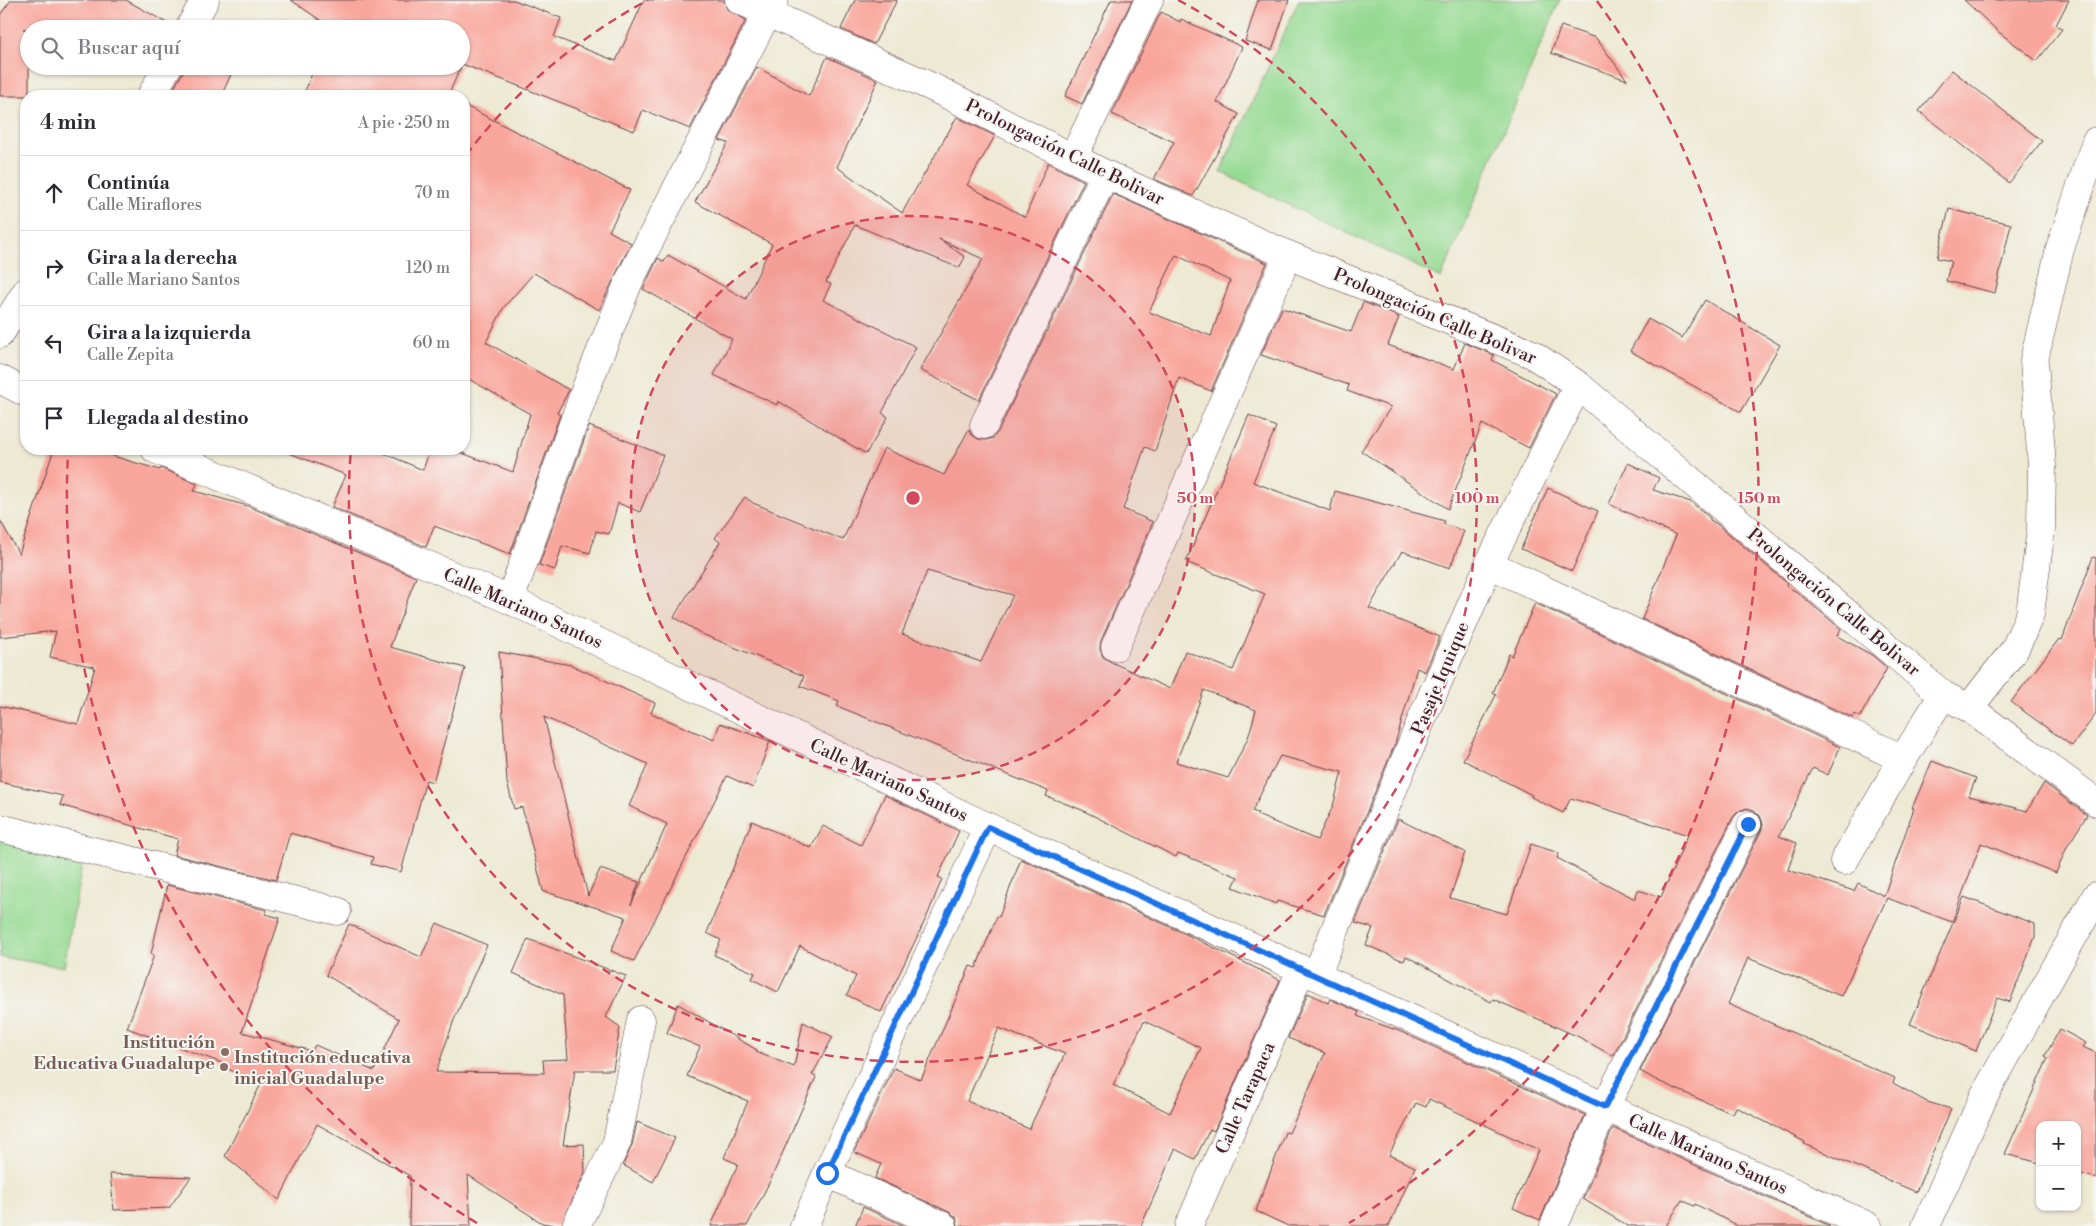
<!DOCTYPE html>
<html lang="es">
<meta charset="utf-8">
<style>
body{margin:0;font-family:"Libre Bodoni",serif;background:#f2f2f3;color:#2b2b33}
.controls{position:absolute;right:15px;bottom:15px;display:grid;overflow:hidden;border-radius:10px;box-shadow:0 1px 4px #0004}
.controls button{width:45px;height:45px;display:grid;place-items:center;padding:0;border:0;border-bottom:1px solid #e1e1e2;background:#fff;color:#2b2b33;font:25px sans-serif}
.stop{position:absolute;width:15px;height:15px;margin:-11px;border:4px solid #1a73e8;border-radius:50%;background:#fff}
.stop.end{background:#1a73e8;border-color:#fff;box-shadow:0 1px 5px #0008}
.list{margin:0;padding:0;list-style:none}
h2{display:flex;justify-content:space-between;align-items:center;height:65px;margin:0;padding:0 20px;font-size:21px}
h2 small{font-size:16px;font-weight:400;color:#7c7c81}
.list li{display:grid;grid-template-columns:32px 1fr auto;gap:15px;align-items:center;box-sizing:border-box;height:75px;padding:0 20px;border-top:1px solid #e1e1e2}
.list b{display:block;font-size:19px;white-space:nowrap}
.list p{margin:0;font-size:16px;white-space:nowrap;color:#7c7c81}
.list em{font-size:16px;font-style:normal;color:#7c7c81}
.icon{flex:none;width:28px;height:28px;fill:none;stroke:currentColor;stroke-width:2;stroke-linecap:round;stroke-linejoin:round}
.map{position:relative;flex:none;width:2096px;height:1226px;overflow:hidden}
.search{position:absolute;background:#fff;box-shadow:0 1px 4px #0004;left:20px;top:20px;width:450px;height:55px;display:flex;align-items:center;gap:12px;box-sizing:border-box;padding:0 18px;border-radius:28px;color:#7c7c81;font-size:19px}
.panel{position:absolute;background:#fff;box-shadow:0 1px 4px #0004;left:20px;top:90px;width:450px;height:365px;border-radius:20px}
.map>svg:first-child{display:block}
</style>
<div class="map">
<svg width="2096" height="1226" viewBox="0 0 2096 1226">
<rect width="100%" height="100%" fill="#f6f6f2"/>
<filter id="ink" filterUnits="userSpaceOnUse"><feTurbulence type="fractalNoise" baseFrequency=".02" numOctaves="2"/><feDisplacementMap in="SourceGraphic" scale="10" xChannelSelector="R" yChannelSelector="G"/><feConvolveMatrix kernelMatrix="1 2 1 2 8 2 1 2 1" color-interpolation-filters="sRGB"/></filter>
<filter id="wash" filterUnits="userSpaceOnUse"><feTurbulence type="fractalNoise" baseFrequency=".0096" numOctaves="4" result="noise"/><feDisplacementMap in="SourceGraphic" scale="20" xChannelSelector="R" yChannelSelector="G"/><feGaussianBlur stdDeviation="1.12" result="paint"/><feColorMatrix in="noise" values="0 0 0 0 0 0 0 0 0 0 0 0 0 0 0 0 0 1.4 0 .05"/><feComposite in="paint" operator="in"/></filter>
<g filter="url(#wash)">
<rect width="100%" height="100%" fill="#ede9d3"/>
<g fill="#96da93" stroke="#707c5f">
<path d="M 1299,0 L 1560,0 L 1441,278 L 1220,172 Z"/>
<path d="M 0,833 L 84,854 L 64,967 L 0,957 Z"/>
</g>
<g id="blocks">
<g fill="#f9a79d" fill-rule="evenodd">
<path d="M 11,0 L 126,0 L 174,27 L 173,29 L 23,29 L 29,31 L 29,96 L 0,96 L 0,15 Z"/>
<path d="M 291,0 L 514,0 L 561,18 L 554,37 L 616,61 L 644,0 L 724,0 L 727,9 L 746,20 L 690,129 L 643,110 L 634,131 L 462,64 L 448,96 L 303,96 L 315,66 L 461,66 L 461,29 L 329,29 L 330,27 Z"/>
<path d="M 855,0 L 897,0 L 874,44 L 841,29 Z"/>
<path d="M 1111,0 L 1132,0 L 1082,104 L 1065,96 Z"/>
<path d="M 1258,0 L 1289,0 L 1272,50 L 1245,41 Z"/>
<path d="M 1964,0 L 2069,0 L 2056,25 L 2062,29 L 2037,61 L 2000,33 Z"/>
<path d="M 1161,12 L 1180,22 L 1181,19 L 1242,47 L 1217,102 L 1239,114 L 1193,196 L 1154,179 L 1174,142 L 1112,114 Z"/>
<path d="M 1561,26 L 1596,38 L 1627,80 L 1551,53 Z"/>
<path d="M 827,57 L 878,80 L 837,167 L 902,213 L 957,117 L 995,136 L 967,185 L 1025,217 L 1048,163 L 1084,181 L 979,400 L 920,370 L 983,259 L 939,239 L 965,257 L 959,268 L 855,225 L 826,282 L 831,284 L 823,300 L 916,347 L 882,413 L 888,417 L 866,454 L 778,401 L 777,405 L 714,375 L 732,339 L 643,289 L 658,258 L 664,262 L 668,255 L 746,299 L 772,244 L 695,202 L 728,143 L 719,140 L 757,67 L 809,96 Z"/>
<path d="M 184,66 L 235,66 L 221,96 L 169,96 L 182,74 Z"/>
<path d="M 1952,70 L 2042,141 L 2009,183 L 1919,111 Z"/>
<path d="M 464,105 L 630,190 L 609,231 L 631,243 L 599,310 L 534,273 L 504,307 L 486,342 L 569,390 L 557,413 L 560,415 L 510,554 L 434,526 L 426,547 L 332,507 L 346,475 L 284,451 L 285,449 L 374,449 L 423,470 L 430,449 L 451,449 L 513,472 L 530,414 L 467,378 L 464,385 Z"/>
<path d="M 1113,194 L 1267,263 L 1211,391 L 1179,378 L 1155,451 L 1145,447 L 1123,509 L 1153,522 L 1101,641 L 1100,649 L 1103,657 L 1111,662 L 1170,689 L 1185,651 L 1233,670 L 1265,594 L 1186,562 L 1249,415 L 1276,427 L 1253,482 L 1330,511 L 1335,491 L 1445,521 L 1443,524 L 1464,531 L 1450,568 L 1402,551 L 1369,608 L 1440,637 L 1425,672 L 1417,668 L 1395,744 L 1324,915 L 1277,901 L 1276,904 L 1233,887 L 1238,877 L 1178,853 L 1176,857 L 1082,810 L 1046,796 L 1048,791 L 837,706 L 839,701 L 800,686 L 804,676 L 702,634 L 674,617 L 720,542 L 715,538 L 745,497 L 753,503 L 843,540 L 884,448 L 944,475 L 969,429 L 971,434 L 978,439 L 986,440 L 993,438 L 998,432 ZM 1176,255 L 1230,281 L 1211,336 L 1149,312 ZM 927,571 L 1013,595 L 981,662 L 902,634 ZM 1204,690 L 1256,710 L 1248,738 L 1228,778 L 1176,762 ZM 1280,756 L 1342,772 L 1333,806 L 1317,840 L 1257,815 L 1258,813 L 1252,811 Z"/>
<path d="M 1949,209 L 2011,224 L 1995,293 L 1946,281 L 1951,261 L 1937,258 Z"/>
<path d="M 1705,300 L 1780,345 L 1741,412 L 1630,351 L 1648,319 L 1682,338 Z"/>
<path d="M 1363,302 L 1399,317 L 1388,345 L 1454,369 L 1465,343 L 1494,355 L 1492,360 L 1556,394 L 1529,448 L 1482,424 L 1448,509 L 1361,451 L 1391,407 L 1347,391 L 1349,385 L 1261,355 L 1282,308 L 1351,332 Z"/>
<path d="M 589,426 L 663,455 L 640,512 L 618,503 L 609,534 L 596,531 L 590,553 L 562,546 L 555,570 L 539,565 Z"/>
<path d="M 54,449 L 89,449 L 160,470 L 161,468 L 197,484 L 194,491 L 248,506 L 416,577 L 390,647 L 465,668 L 433,782 L 426,780 L 401,872 L 371,864 L 373,857 L 290,833 L 276,880 L 174,855 L 178,839 L 60,805 L 63,796 L 0,782 L 0,706 L 78,724 L 95,667 L 50,657 L 56,631 L 0,637 L 0,520 L 19,554 Z"/>
<path d="M 1628,463 L 1659,478 L 1653,490 L 1691,502 L 1710,518 L 1710,520 L 1717,524 L 1787,583 L 1786,586 L 1797,592 L 1841,629 L 1837,636 L 1872,655 L 1887,668 L 1860,717 L 1855,714 L 1853,718 L 1642,619 L 1676,535 L 1609,504 Z"/>
<path d="M 1548,488 L 1598,511 L 1572,571 L 1521,549 Z"/>
<path d="M 2093,557 L 2096,558 L 2096,714 L 2072,746 L 2011,702 L 2059,639 L 2062,640 Z"/>
<path d="M 1535,603 L 1840,747 L 1828,775 L 1813,768 L 1779,836 L 1797,843 L 1788,870 L 1854,891 L 1858,883 L 1884,896 L 1914,808 L 1912,808 L 1932,761 L 1976,778 L 1969,796 L 2027,811 L 2044,783 L 2087,815 L 2067,847 L 2056,873 L 1981,843 L 1952,922 L 1887,898 L 1841,996 L 1748,958 L 1728,1004 L 1895,1078 L 1893,1083 L 1927,1102 L 1951,1109 L 1916,1192 L 1804,1144 L 1805,1142 L 1736,1107 L 1733,1114 L 1658,1081 L 1640,1071 L 1761,831 L 1763,824 L 1760,816 L 1754,810 L 1747,808 L 1739,811 L 1733,817 L 1613,1056 L 1579,1037 L 1493,999 L 1491,1002 L 1406,956 L 1404,961 L 1366,945 L 1373,928 L 1355,923 L 1398,819 L 1465,852 L 1450,898 L 1507,914 L 1531,844 L 1559,853 L 1557,858 L 1635,899 L 1638,890 L 1661,897 L 1688,835 L 1571,798 L 1563,813 L 1531,797 L 1532,795 L 1463,760 L 1496,695 L 1493,693 L 1509,654 L 1512,656 Z"/>
<path d="M 499,652 L 571,665 L 655,703 L 651,713 L 714,740 L 720,723 L 770,741 L 753,788 L 727,776 L 634,961 L 611,951 L 626,917 L 543,891 L 522,807 L 514,809 L 507,782 ZM 544,717 L 648,764 L 629,806 L 667,824 L 631,905 L 639,882 L 600,869 L 588,896 Z"/>
<path d="M 885,795 L 959,831 L 938,877 L 942,879 L 928,914 L 881,1012 L 847,995 L 856,976 L 800,946 L 778,992 L 752,979 L 755,973 L 714,955 L 721,940 L 707,933 L 752,821 L 811,848 L 823,826 L 861,845 Z"/>
<path d="M 1021,859 L 1186,934 L 1280,980 L 1214,1131 L 1210,1129 L 1195,1159 L 1175,1149 L 1141,1226 L 958,1226 L 956,1217 L 949,1212 L 875,1178 L 881,1164 L 854,1152 L 894,1068 L 921,1080 L 970,966 L 976,968 L 997,916 L 999,917 ZM 1144,1021 L 1201,1048 L 1170,1113 L 1113,1085 ZM 999,1028 L 1065,1054 L 1029,1129 L 967,1101 Z"/>
<path d="M 167,885 L 267,910 L 265,914 L 280,918 L 242,1032 L 312,1051 L 315,1045 L 374,1071 L 399,1019 L 326,975 L 349,924 L 421,957 L 437,923 L 487,945 L 454,1020 L 436,1072 L 544,1073 L 543,1060 L 568,1059 L 563,995 L 513,973 L 528,939 L 626,976 L 606,1017 L 620,1027 L 613,1070 L 575,1070 L 563,1145 L 584,1144 L 585,1172 L 561,1226 L 542,1223 L 468,1175 L 471,1226 L 409,1226 L 410,1176 L 317,1124 L 279,1200 L 225,1156 L 261,1084 L 221,1066 L 222,1063 L 127,1028 L 154,955 L 151,954 Z"/>
<path d="M 1964,897 L 2035,924 L 2035,937 L 2010,1002 L 1997,998 L 1976,1051 L 1910,1024 Z"/>
<path d="M 1308,993 L 1328,1003 L 1330,999 L 1359,1012 L 1357,1016 L 1399,1031 L 1585,1115 L 1540,1220 L 1513,1208 L 1539,1150 L 1429,1099 L 1426,1107 L 1416,1103 L 1389,1155 L 1415,1167 L 1389,1226 L 1288,1226 L 1256,1211 L 1285,1132 L 1289,1133 L 1325,1053 L 1288,1038 Z"/>
<path d="M 678,1004 L 757,1050 L 756,1052 L 794,1067 L 803,1022 L 833,1037 L 812,1075 L 816,1077 L 771,1179 L 747,1226 L 711,1226 L 738,1164 L 724,1158 L 748,1101 L 687,1076 L 700,1047 L 667,1033 Z"/>
<path d="M 2060,1029 L 2086,1043 L 2083,1047 L 2096,1053 L 2096,1178 L 2077,1173 L 2077,1125 L 2040,1125 L 2040,1163 L 2005,1154 L 2048,1058 L 2045,1056 Z"/>
<path d="M 637,1122 L 675,1138 L 653,1182 L 623,1165 L 632,1145 Z"/>
<path d="M 1613,1128 L 1830,1226 L 1738,1226 L 1695,1204 L 1694,1206 L 1682,1200 L 1666,1226 L 1628,1226 L 1583,1199 Z"/>
<path d="M 110,1174 L 191,1177 L 169,1208 L 114,1210 Z"/>
<path d="M 863,1207 L 905,1226 L 855,1226 Z"/>
</g>
</g>
</g>
<g filter="url(#ink)">
<use href="#blocks" fill-opacity="0" stroke="#623d44" stroke-width="1"/>
<g fill="none" stroke-linecap="round" stroke-linejoin="round">
<g stroke="#623d44" stroke-width="29">
<g id="street">
<path d="M 739,0 L 934,88 L 1105,174 L 1288,255 L 1532,354 L 1578,385 L 1943,695 L 1969,708 L 2096,802"/>
<path d="M 189,29 L 205,0"/>
<path d="M 151,96 L 168,66"/>
<path d="M 1073,158 L 1149,0"/>
<path d="M 0,334 L 26,292"/>
<path d="M 0,379 L 26,393"/>
<path d="M 984,425 L 1105,174"/>
<path d="M 155,449 L 510,600 L 988,827 L 1868,1226"/>
<path d="M 1489,564 L 1903,759"/>
<path d="M 510,600 L 586,388 L 629,281 L 774,0"/>
<path d="M 1115,647 L 1288,255"/>
<path d="M 1969,708 L 2015,649 L 2030,614 L 2041,529 L 2042,466 L 2034,360 L 2060,249 L 2096,141"/>
<path d="M 0,828 L 337,911"/>
<path d="M 1844,861 L 1903,759 L 1943,695"/>
<path d="M 1316,976 L 1424,714 L 1489,564 L 1578,385"/>
<path d="M 827,1173 L 943,1226"/>
<path d="M 576,1226 L 617,1142 L 641,1020"/>
<path d="M 804,1226 L 827,1173 L 988,827"/>
<path d="M 1189,1226 L 1301,970"/>
<path d="M 1554,1226 L 1605,1107 L 1747,824"/>
<path d="M 1926,1226 L 1985,1094 L 2096,896"/>
</g>
</g>
<use href="#street" stroke="#fff" stroke-width="28"/>
</g>
</g>
<g fill="none" stroke-linecap="round" stroke-linejoin="round" filter="url(#ink)">
<path stroke="#1a73e8" stroke-width="6" d="M 827,1173 L 988,827 L 1605,1107 L 1748,824"/>
</g>
<circle cx="913" cy="498" r="282" fill="#d1495b" fill-opacity=".12"/>
<g fill="none" stroke="#d1495b" stroke-width="2.5" stroke-dasharray="9 6">
<circle cx="913" cy="498" r="282"/>
<path d="M466 155A564 564 0 0 1 648 0M1178 0A564 564 0 1 1 351 449"/>
<path d="M477 1223A846 846 0 0 1 68 454M1597 1A846 846 0 0 1 1349 1223"/>
</g>
<g fill="#8d6e63" stroke="#f6f6f2" stroke-width="2">
<circle cx="225" cy="1052" r="5"/>
<circle cx="224" cy="1067" r="5"/>
</g>
<g text-anchor="middle" stroke-width="4" stroke-linejoin="round" paint-order="stroke">
<g font-size="18" fill="#4a1f2b" stroke="#f6f6f2">
<text transform="translate(1065 152) rotate(26)" y="6">Prolongación Calle Bolivar</text>
<text transform="translate(1435 316) rotate(23)" y="6">Prolongación Calle Bolivar</text>
<text transform="translate(1834 602) rotate(40)" y="6">Prolongación Calle Bolivar</text>
<text transform="translate(523 608) rotate(24)" y="6">Calle Mariano Santos</text>
<text transform="translate(1440 678) rotate(-67)" y="6">Pasaje Iquique</text>
<text transform="translate(889 780) rotate(25)" y="6">Calle Mariano Santos</text>
<text transform="translate(1245 1098) rotate(-66)" y="6">Calle Tarapaca</text>
<text transform="translate(1708 1154) rotate(24)" y="6">Calle Mariano Santos</text>
</g>
<g font-size="18" font-weight="bold" fill="#785e54" stroke="#f6f6f2" text-anchor="end">
<text x="215" y="1048">Institución<tspan x="215" dy="21">Educativa Guadalupe</tspan></text>
<text x="234" y="1063" text-anchor="start">Institución educativa<tspan x="234" dy="21">inicial Guadalupe</tspan></text>
</g>
</g>
<circle cx="913" cy="498" r="8" fill="#d1495b" stroke="#f6f6f2" stroke-width="2.5"/>
<g font-size="15" text-anchor="middle" font-weight="bold" fill="#d1495b" stroke="#f6f6f2" stroke-width="4" stroke-linejoin="round" paint-order="stroke">
<text x="1195" y="503">50 m</text>
<text x="1477" y="503">100 m</text>
<text x="1759" y="503">150 m</text>
</g>
</svg>
<div class="controls">
<button>+</button>
<button>−</button>
</div>
<div class="stop" style="left:827px;top:1173px"></div>
<div class="stop end" style="left:1748px;top:824px"></div>
<div class="search"><svg class="icon" aria-label="search" viewBox="0 0 24 24"><circle cx="10" cy="10" r="6"/><path d="M15 15l6 6"/></svg>Buscar aquí</div>
<section class="panel">
<h2>4 min<small>A pie · 250 m</small></h2>
<ul class="list">
<li><svg class="icon" aria-label="ahead" viewBox="0 0 24 24"><path d="M12 20V5M6 11l6-6 6 6"/></svg><div><b>Continúa</b><p>Calle Miraflores</p></div><em>70 m</em></li>
<li><svg class="icon" aria-label="right" viewBox="0 0 24 24"><path d="M7 20v-9h11M14 6l5 5-5 5"/></svg><div><b>Gira a la derecha</b><p>Calle Mariano Santos</p></div><em>120 m</em></li>
<li><svg class="icon" aria-label="left" viewBox="0 0 24 24"><path d="M17 20v-9H6M10 6l-5 5 5 5"/></svg><div><b>Gira a la izquierda</b><p>Calle Zepita</p></div><em>60 m</em></li>
<li><svg class="icon" aria-label="arrive" viewBox="0 0 24 24"><path d="M6 21V4h12l-3 4 3 4H6"/></svg><div><b>Llegada al destino</b></div></li>
</ul>
</section>
</div>
